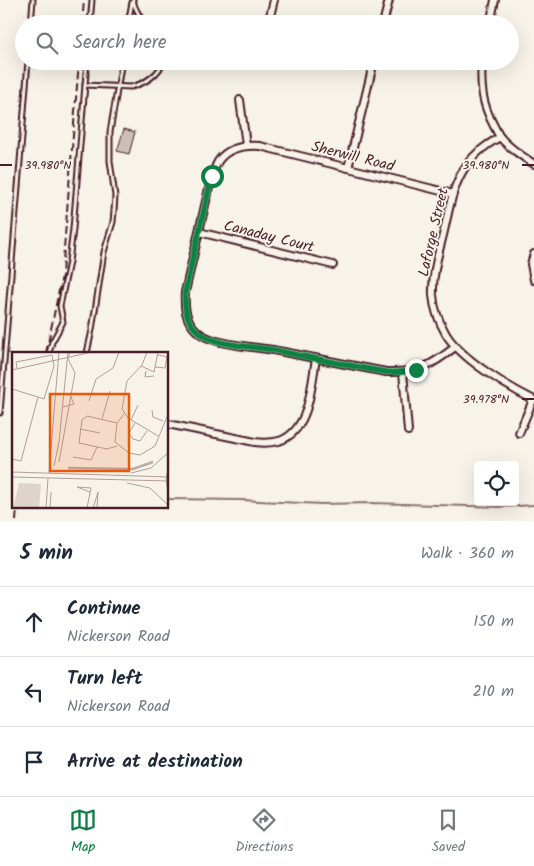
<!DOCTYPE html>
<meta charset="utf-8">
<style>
body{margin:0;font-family:Kalam,sans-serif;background:#f6f6f7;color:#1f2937}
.controls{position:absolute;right:15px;bottom:15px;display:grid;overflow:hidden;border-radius:5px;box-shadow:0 5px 20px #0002}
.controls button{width:45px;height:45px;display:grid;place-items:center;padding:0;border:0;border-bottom:1px solid #e0e1e3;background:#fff;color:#1f2937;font:25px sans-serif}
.stop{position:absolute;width:15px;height:15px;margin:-11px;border:4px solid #0b8043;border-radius:50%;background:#fff}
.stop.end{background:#0b8043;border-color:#fff;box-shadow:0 1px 5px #0008}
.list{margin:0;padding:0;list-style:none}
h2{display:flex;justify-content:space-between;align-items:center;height:65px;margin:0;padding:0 20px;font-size:21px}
h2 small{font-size:16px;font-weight:400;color:#747a83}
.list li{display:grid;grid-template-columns:32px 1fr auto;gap:15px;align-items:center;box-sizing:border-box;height:70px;padding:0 20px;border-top:1px solid #e0e1e3}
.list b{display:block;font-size:19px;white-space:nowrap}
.list p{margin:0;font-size:16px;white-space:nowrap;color:#747a83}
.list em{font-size:16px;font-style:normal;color:#747a83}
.icon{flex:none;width:28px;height:28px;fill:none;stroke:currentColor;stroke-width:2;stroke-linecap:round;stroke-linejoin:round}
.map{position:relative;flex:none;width:534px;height:521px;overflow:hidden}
.search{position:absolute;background:#fff;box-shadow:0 5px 20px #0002;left:15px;right:15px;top:15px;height:55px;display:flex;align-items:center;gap:12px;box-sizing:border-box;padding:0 18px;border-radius:28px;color:#747a83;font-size:19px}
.sheet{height:275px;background:#fff}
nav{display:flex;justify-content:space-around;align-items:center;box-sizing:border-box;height:70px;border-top:1px solid #e0e1e3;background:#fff;font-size:14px;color:#747a83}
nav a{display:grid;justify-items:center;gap:2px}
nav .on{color:#0b8043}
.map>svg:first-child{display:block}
</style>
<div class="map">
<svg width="534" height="521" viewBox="0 0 534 521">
<rect width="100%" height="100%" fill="#f7f3e8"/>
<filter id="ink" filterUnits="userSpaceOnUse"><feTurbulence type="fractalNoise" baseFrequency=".02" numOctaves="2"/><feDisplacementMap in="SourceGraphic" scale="10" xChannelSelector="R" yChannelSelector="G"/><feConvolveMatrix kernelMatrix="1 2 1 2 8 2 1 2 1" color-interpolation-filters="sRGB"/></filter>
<g filter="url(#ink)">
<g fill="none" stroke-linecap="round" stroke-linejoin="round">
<path stroke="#8e7275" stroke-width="2" d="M 168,499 L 240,500 L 322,504 L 372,503 L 501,507 L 534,505"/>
</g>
<path fill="#ccbfb9" stroke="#4a1f2b" d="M 124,129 L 135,132 L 129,154 L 117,151 Z"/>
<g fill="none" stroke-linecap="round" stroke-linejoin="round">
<g stroke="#4a1f2b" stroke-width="7">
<g id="service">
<path d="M 133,0 C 135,10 139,17 148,24"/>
<path d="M 31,24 L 33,0"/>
<path d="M 90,24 L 92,0"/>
<path d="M 128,24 L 132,2"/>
<path d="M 85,85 L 131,87 C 146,83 158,75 164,61"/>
<path d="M 49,353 L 52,342 L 63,322 L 60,306 L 69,262 L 73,229 L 87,61"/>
<path d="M 87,353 L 92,330 L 104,252 L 113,222 L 114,211 L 115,196 L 110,161 L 110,132 L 122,61"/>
<path d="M 0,413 L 28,61"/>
</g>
</g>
<g stroke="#4a1f2b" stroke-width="10">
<g id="minor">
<path d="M 268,24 L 274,0"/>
<path d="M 383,24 L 389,0"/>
<path d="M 490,24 L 495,0"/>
<path d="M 482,61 C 480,86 482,104 494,126 C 496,130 498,134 500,137 C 509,148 523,157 534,164"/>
<path d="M 240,100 L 246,145"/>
<path d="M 500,137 C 486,145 472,155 464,169 C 452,188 449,210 444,231 C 439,252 432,273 433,295 C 434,309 439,322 446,334 C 461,359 508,387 534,400"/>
<path d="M 348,168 L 374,61"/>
<path d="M 453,194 L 260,146 C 245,145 229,147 219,160 C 216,164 214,171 212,175 L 185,292 C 184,307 185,320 197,331 C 202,336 210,339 217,341 C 235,346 255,347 273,350 C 311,357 348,365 386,372 C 418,373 430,367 455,347"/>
<path d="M 199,232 L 333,265"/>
<path d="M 534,254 L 531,264 L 534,280"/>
<path d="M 403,372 L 408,431"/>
<path d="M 168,424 L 255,442 C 263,443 271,443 279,441 C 310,431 311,386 316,359"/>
<path d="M 519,433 L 533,400"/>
</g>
</g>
<use href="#service" stroke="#f7f3e8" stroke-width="3"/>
<use href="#minor" stroke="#f7f3e8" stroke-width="6"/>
<g stroke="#4a1f2b" stroke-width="2" stroke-dasharray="8 4" stroke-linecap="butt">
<path d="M 82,24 L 84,0"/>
<path d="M 46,353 L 62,276 L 63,261 L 79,61"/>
<path d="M 16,521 L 17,507"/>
</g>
</g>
</g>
<g fill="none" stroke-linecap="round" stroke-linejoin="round" filter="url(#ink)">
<path stroke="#0b8043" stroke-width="6" d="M 212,176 L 185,292 C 184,308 186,323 200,333 C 217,346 251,346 273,350 C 297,355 321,360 344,364 C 358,367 372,370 386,372 C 396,373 406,372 416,370"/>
</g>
<path fill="none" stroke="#4a1f2b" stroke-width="2" d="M 0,165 L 12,165M 522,165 L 534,165M 522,399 L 534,399"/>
<g text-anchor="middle" stroke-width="4" stroke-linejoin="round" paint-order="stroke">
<g font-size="15" fill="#4a1f2b" stroke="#f7f3e8">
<text transform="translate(353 156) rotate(14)" y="5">Sherwill Road</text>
<text transform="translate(433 232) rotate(-77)" y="5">Laforge Street</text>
<text transform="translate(269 236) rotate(14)" y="5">Canaday Court</text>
</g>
</g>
<g transform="translate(12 352)">
<rect width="156" height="156" fill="#f7f3e8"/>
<path d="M 7,131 L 29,132 L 27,156 L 1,156 Z" fill="#ded4cc"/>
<path fill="none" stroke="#bcaaa7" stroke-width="2.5" d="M 56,116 L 121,117 L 141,110"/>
<path fill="none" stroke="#b29e9c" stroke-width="1" d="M 135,0 L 130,13 L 115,29 L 110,57 L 116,66 L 146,84M 129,14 L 142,20 L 146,0M 143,15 L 153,16 L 155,5 L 146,3M 5,16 L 4,10 L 40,3M 0,18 L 80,0M 134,19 L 133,25 L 142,24M 0,37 L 26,45 L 9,109 L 0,107M 26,45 L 32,47 L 42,14 L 40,3M 77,49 L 84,27 L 101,16 L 107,0M 51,55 L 62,52 L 58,43M 140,58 L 141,65 L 151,69M 112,62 L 105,71 L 103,90 L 117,101 L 128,103 L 143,94 L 157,60M 75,64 L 70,68 L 67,91 L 95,97 L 105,94M 75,64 L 105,71M 90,67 L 98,39M 119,68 L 126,53M 123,71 L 117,81 L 121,87 L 128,89 L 135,79M 68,77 L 88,81M 61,105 L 79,108 L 85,95M 47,110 L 63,21 L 56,7 L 58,0M 157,111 L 154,127 L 157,148M 42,114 L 47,90 L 56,0M 0,120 L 157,125M 37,121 L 47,0M 119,121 L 139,116 L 157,100M 0,125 L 157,129M 115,131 L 138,136 L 157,154M 34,156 L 36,126M 38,156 L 39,140M 75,156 L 79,136 L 65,135 L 78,140M 81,156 L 86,140 L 85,156"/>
<path fill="#e8590c" fill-opacity="0.15" stroke="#e8590c" stroke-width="2.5" d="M 38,42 L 117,42 L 117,119 L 38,119 Z"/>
<rect width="156" height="156" fill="none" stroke="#4a1f2b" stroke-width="2.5"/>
</g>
<g font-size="12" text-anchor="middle" fill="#4a1f2b" stroke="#f7f3e8" stroke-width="4" stroke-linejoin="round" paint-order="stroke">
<text x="48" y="169">39.980°N</text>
<text x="486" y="169">39.980°N</text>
<text x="486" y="403">39.978°N</text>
</g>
</svg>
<div class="controls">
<button><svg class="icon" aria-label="locate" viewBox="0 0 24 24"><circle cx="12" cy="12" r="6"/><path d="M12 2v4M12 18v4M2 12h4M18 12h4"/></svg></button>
</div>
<div class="stop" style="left:212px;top:176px"></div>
<div class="stop end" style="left:416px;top:370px"></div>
<div class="search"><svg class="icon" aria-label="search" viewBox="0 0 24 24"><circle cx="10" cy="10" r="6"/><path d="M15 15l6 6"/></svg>Search here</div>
</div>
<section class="sheet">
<h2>5 min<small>Walk · 360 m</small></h2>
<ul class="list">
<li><svg class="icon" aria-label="ahead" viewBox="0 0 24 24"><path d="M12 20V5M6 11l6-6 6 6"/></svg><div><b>Continue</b><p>Nickerson Road</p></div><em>150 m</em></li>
<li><svg class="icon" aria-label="left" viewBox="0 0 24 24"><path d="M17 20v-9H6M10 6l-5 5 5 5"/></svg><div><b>Turn left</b><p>Nickerson Road</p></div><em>210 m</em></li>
<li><svg class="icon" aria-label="arrive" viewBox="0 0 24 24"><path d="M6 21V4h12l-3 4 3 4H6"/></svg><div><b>Arrive at destination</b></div></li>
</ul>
</section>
<nav>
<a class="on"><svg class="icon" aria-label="map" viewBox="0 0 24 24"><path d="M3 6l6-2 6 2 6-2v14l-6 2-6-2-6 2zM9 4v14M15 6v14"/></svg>Map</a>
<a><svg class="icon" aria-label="directions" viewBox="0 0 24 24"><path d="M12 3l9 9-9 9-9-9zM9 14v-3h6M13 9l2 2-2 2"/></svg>Directions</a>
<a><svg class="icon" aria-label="saved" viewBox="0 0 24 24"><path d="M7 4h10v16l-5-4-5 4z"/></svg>Saved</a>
</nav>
